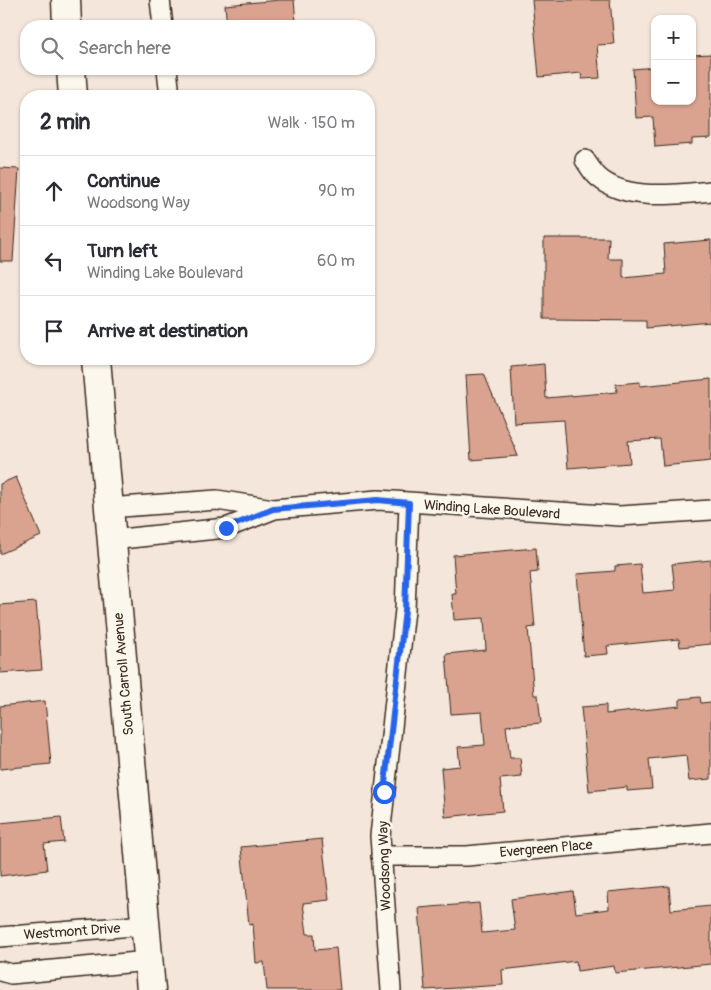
<!DOCTYPE html>
<meta charset="utf-8">
<style>
body{margin:0;font-family:Pangolin,sans-serif;background:#f7f7f7;color:#2b2b33}
.controls{position:absolute;right:15px;top:15px;display:grid;overflow:hidden;border-radius:10px;box-shadow:0 1px 4px #0004}
.controls button{width:45px;height:45px;display:grid;place-items:center;padding:0;border:0;border-bottom:1px solid #e1e1e2;background:#fff;color:#2b2b33;font:25px sans-serif}
.stop{position:absolute;width:15px;height:15px;margin:-11px;border:4px solid #2563eb;border-radius:50%;background:#fff}
.stop.end{background:#2563eb;border-color:#fff;box-shadow:0 1px 5px #0008}
.list{margin:0;padding:0;list-style:none}
h2{display:flex;justify-content:space-between;align-items:center;height:65px;margin:0;padding:0 20px;font-size:21px}
h2 small{font-size:16px;font-weight:400;color:#7c7c81}
.list li{display:grid;grid-template-columns:32px 1fr auto;gap:15px;align-items:center;box-sizing:border-box;height:70px;padding:0 20px;border-top:1px solid #e1e1e2}
.list b{display:block;font-size:19px;white-space:nowrap}
.list p{margin:0;font-size:16px;white-space:nowrap;color:#7c7c81}
.list em{font-size:16px;font-style:normal;color:#7c7c81}
.icon{flex:none;width:28px;height:28px;fill:none;stroke:currentColor;stroke-width:2;stroke-linecap:round;stroke-linejoin:round}
.map{position:relative;flex:none;width:711px;height:990px;overflow:hidden}
.search{position:absolute;background:#fff;box-shadow:0 1px 4px #0004;left:20px;top:20px;width:355px;height:55px;display:flex;align-items:center;gap:12px;box-sizing:border-box;padding:0 18px;border-radius:20px;color:#7c7c81;font-size:19px}
.panel{position:absolute;background:#fff;box-shadow:0 1px 4px #0004;left:20px;top:90px;width:355px;height:275px;border-radius:20px}
.map>svg:first-child{display:block}
</style>
<div class="map">
<svg width="711" height="990" viewBox="0 0 711 990">
<rect width="100%" height="100%" fill="#f4e6da"/>
<filter id="ink" filterUnits="userSpaceOnUse"><feTurbulence type="fractalNoise" baseFrequency=".02" numOctaves="2"/><feDisplacementMap in="SourceGraphic" scale="10" xChannelSelector="R" yChannelSelector="G"/><feConvolveMatrix kernelMatrix="1 2 1 2 8 2 1 2 1" color-interpolation-filters="sRGB"/></filter>
<g filter="url(#ink)">
<g fill="#d9a390" stroke="#3b2a1e">
<path d="M 280,0 L 294,0 L 296,22 L 287,22 L 288,26 L 227,26 L 225,5 Z"/>
<path d="M 532,0 L 610,0 L 614,44 L 597,45 L 600,78 L 582,79 L 581,73 L 539,77 Z"/>
<path d="M 711,54 L 711,138 L 692,139 L 692,144 L 655,147 L 653,117 L 636,118 L 633,69 L 655,67 L 655,101 L 692,101 L 692,55 Z"/>
<path d="M 0,168 L 19,169 L 13,261 L 0,261 Z"/>
<path d="M 544,238 L 609,238 L 608,259 L 623,259 L 623,278 L 666,274 L 664,244 L 711,240 L 711,322 L 646,328 L 646,320 L 544,319 Z"/>
<path d="M 544,364 L 546,398 L 617,392 L 616,384 L 640,382 L 640,386 L 711,379 L 711,461 L 663,466 L 660,439 L 628,441 L 630,463 L 568,468 L 564,420 L 514,423 L 511,367 Z"/>
<path d="M 484,374 L 518,456 L 471,460 L 466,375 Z"/>
<path d="M 16,477 L 41,536 L 0,554 L 0,484 Z"/>
<path d="M 536,548 L 538,572 L 530,573 L 535,627 L 528,628 L 534,695 L 538,695 L 541,723 L 506,726 L 510,758 L 520,758 L 522,777 L 500,779 L 503,811 L 445,817 L 441,768 L 460,766 L 458,747 L 485,745 L 482,712 L 451,714 L 446,654 L 486,650 L 484,618 L 454,620 L 452,594 L 456,594 L 453,555 Z"/>
<path d="M 711,560 L 711,644 L 680,647 L 679,639 L 607,646 L 608,654 L 584,656 L 577,574 L 615,571 L 615,566 L 640,564 L 643,593 L 675,590 L 672,564 Z"/>
<path d="M 36,602 L 42,670 L 0,673 L 0,605 Z"/>
<path d="M 700,697 L 701,703 L 711,702 L 711,779 L 689,781 L 686,755 L 649,759 L 652,789 L 627,791 L 627,787 L 589,791 L 581,707 L 606,705 L 606,714 L 680,706 L 680,699 Z"/>
<path d="M 45,701 L 51,764 L 0,769 L 0,706 Z"/>
<path d="M 61,817 L 64,842 L 44,844 L 47,870 L 0,876 L 0,823 Z"/>
<path d="M 322,839 L 329,900 L 303,903 L 307,934 L 314,934 L 315,950 L 336,948 L 340,990 L 267,990 L 264,962 L 256,963 L 253,924 L 249,925 L 241,847 Z"/>
<path d="M 669,886 L 671,910 L 711,906 L 711,964 L 615,973 L 614,966 L 577,971 L 576,961 L 502,970 L 503,985 L 425,990 L 419,908 L 479,903 L 482,933 L 515,930 L 511,899 L 573,891 L 576,913 L 609,909 L 608,892 Z"/>
</g>
<g fill="none" stroke-linecap="round" stroke-linejoin="round">
<g stroke="#3b2a1e" stroke-width="22">
<g id="minor">
<path d="M 160,0 L 163,26"/>
<path d="M 167,69 L 170,96"/>
<path d="M 585,160 C 590,168 595,176 603,181 C 632,201 678,194 711,191"/>
<path d="M 108,508 L 217,500 L 273,509 L 378,500 L 620,516 L 711,510"/>
<path d="M 111,540 L 226,528 L 272,510"/>
<path d="M 381,856 L 467,856 L 711,833"/>
<path d="M 0,937 L 145,925"/>
<path d="M 0,971 L 11,974 L 148,961"/>
<path d="M 391,990 L 380,836 L 405,610 L 409,503"/>
</g>
</g>
<g stroke="#3b2a1e" stroke-width="31">
<g id="secondary">
<path d="M 66,0 L 67,26"/>
<path d="M 71,69 L 73,96"/>
<path d="M 96,359 L 151,990"/>
</g>
</g>
<use href="#minor" stroke="#fbf7ec" stroke-width="19"/>
<use href="#secondary" stroke="#fbf7ec" stroke-width="28"/>
</g>
</g>
<g fill="none" stroke-linecap="round" stroke-linejoin="round" filter="url(#ink)">
<path stroke="#2563eb" stroke-width="6" d="M 226,528 L 273,509 L 378,500 L 409,503 L 405,610 L 384,792"/>
</g>
<g text-anchor="middle" stroke-width="5" stroke-linejoin="round" paint-order="stroke">
<g font-size="14" fill="#3b2a1e" stroke="#fbf7ec">
<text transform="translate(492 509) rotate(4)" y="5">Winding Lake Boulevard</text>
<text transform="translate(123 674) rotate(-95)" y="5">South Carroll Avenue</text>
<text transform="translate(546 848) rotate(-5)" y="5">Evergreen Place</text>
<text transform="translate(384 866) rotate(-92)" y="5">Woodsong Way</text>
<text transform="translate(72 931) rotate(-4)" y="5">Westmont Drive</text>
</g>
</g>
</svg>
<div class="controls">
<button>+</button>
<button>−</button>
</div>
<div class="stop" style="left:384px;top:792px"></div>
<div class="stop end" style="left:226px;top:528px"></div>
<div class="search"><svg class="icon" aria-label="search" viewBox="0 0 24 24"><circle cx="10" cy="10" r="6"/><path d="M15 15l6 6"/></svg>Search here</div>
<section class="panel">
<h2>2 min<small>Walk · 150 m</small></h2>
<ul class="list">
<li><svg class="icon" aria-label="ahead" viewBox="0 0 24 24"><path d="M12 20V5M6 11l6-6 6 6"/></svg><div><b>Continue</b><p>Woodsong Way</p></div><em>90 m</em></li>
<li><svg class="icon" aria-label="left" viewBox="0 0 24 24"><path d="M17 20v-9H6M10 6l-5 5 5 5"/></svg><div><b>Turn left</b><p>Winding Lake Boulevard</p></div><em>60 m</em></li>
<li><svg class="icon" aria-label="arrive" viewBox="0 0 24 24"><path d="M6 21V4h12l-3 4 3 4H6"/></svg><div><b>Arrive at destination</b></div></li>
</ul>
</section>
</div>
